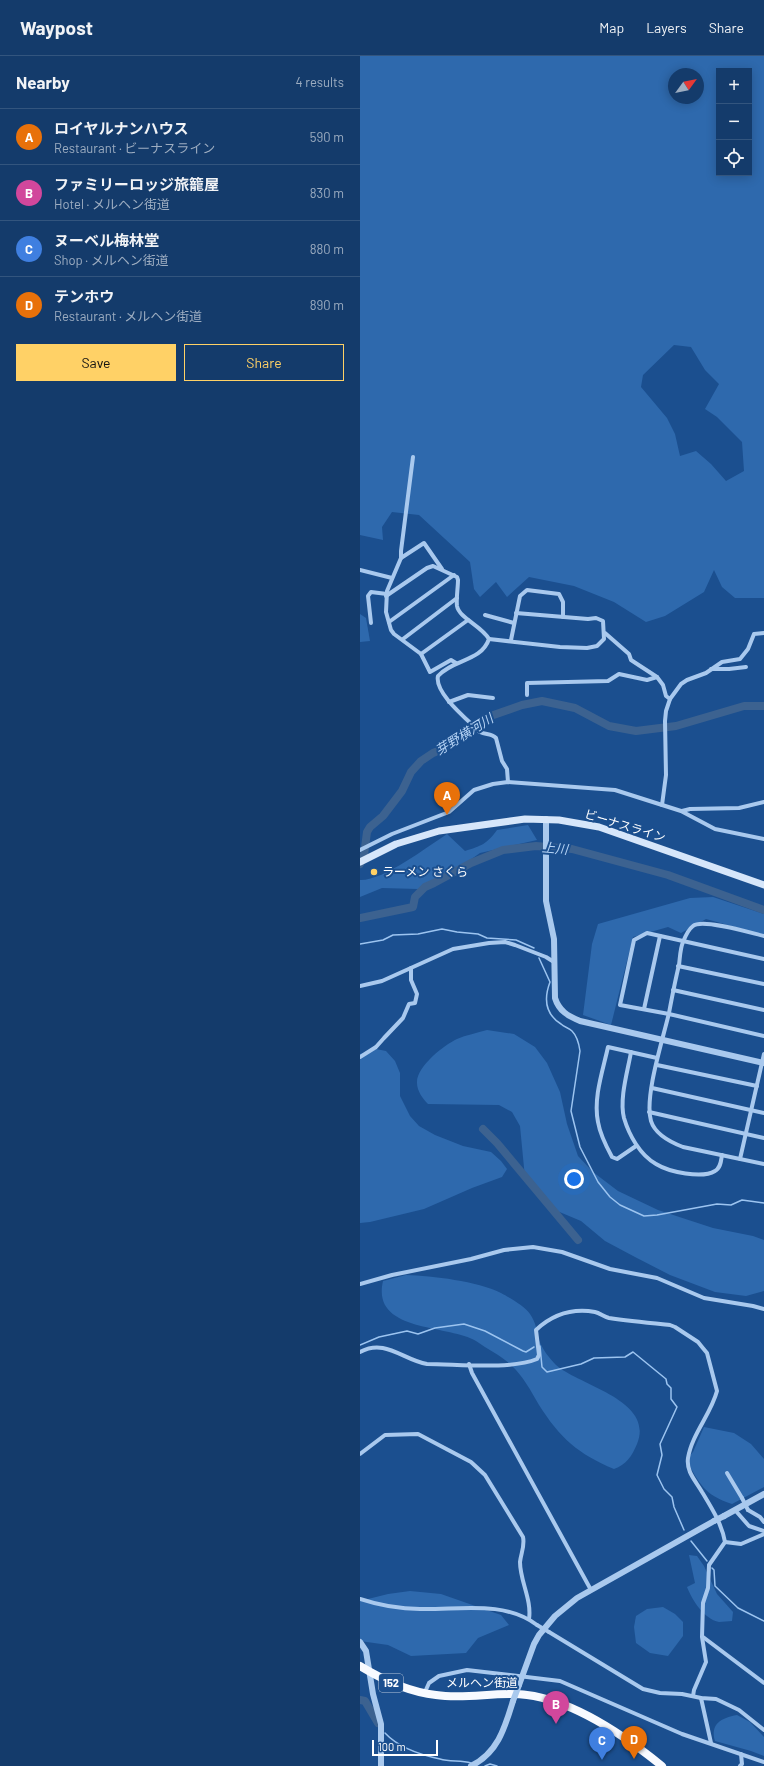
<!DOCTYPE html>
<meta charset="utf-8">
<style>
body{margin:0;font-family:Barlow,"Noto Sans JP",sans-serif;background:#214673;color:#f1f3f6}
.controls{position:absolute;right:12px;top:12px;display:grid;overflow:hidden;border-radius:0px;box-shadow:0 2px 10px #0003}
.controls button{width:36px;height:36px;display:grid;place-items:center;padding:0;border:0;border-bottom:1px solid #33557e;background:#143b6b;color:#f1f3f6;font:20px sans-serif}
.compass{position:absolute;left:308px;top:12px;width:36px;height:36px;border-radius:50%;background:#143b6b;box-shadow:0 2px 10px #0003;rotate:57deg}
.scale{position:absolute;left:12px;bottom:10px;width:66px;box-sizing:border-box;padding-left:4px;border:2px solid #fff;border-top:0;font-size:11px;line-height:14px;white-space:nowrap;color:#fff;-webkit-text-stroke:3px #1b4f8f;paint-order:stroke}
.you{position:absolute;left:214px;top:1123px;width:14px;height:14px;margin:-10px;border:3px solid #fff;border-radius:50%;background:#1a73e8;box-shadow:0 0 0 6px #1a73e833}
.badge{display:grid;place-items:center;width:26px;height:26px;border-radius:50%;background:#ffd166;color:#fff;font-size:13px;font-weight:700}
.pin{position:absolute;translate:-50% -33px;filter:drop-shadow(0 1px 2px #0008)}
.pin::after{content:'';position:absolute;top:21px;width:14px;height:12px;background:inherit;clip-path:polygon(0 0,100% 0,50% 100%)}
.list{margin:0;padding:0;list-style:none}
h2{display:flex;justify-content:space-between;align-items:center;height:52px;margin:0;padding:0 16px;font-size:17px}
h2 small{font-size:13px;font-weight:400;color:#9dadc1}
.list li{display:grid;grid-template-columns:26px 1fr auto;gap:12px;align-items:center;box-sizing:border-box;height:56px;padding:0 16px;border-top:1px solid #33557e}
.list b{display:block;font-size:15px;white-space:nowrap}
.list p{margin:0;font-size:13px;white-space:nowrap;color:#9dadc1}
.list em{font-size:13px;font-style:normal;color:#9dadc1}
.actions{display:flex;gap:8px;padding:12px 16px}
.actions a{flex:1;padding:9px 0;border:1px solid #ffd166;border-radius:0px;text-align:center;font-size:14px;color:#ffd166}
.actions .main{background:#ffd166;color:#111}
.icon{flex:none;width:22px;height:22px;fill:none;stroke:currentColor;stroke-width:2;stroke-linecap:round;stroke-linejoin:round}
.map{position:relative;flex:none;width:404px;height:1710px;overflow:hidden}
header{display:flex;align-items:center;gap:24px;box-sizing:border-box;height:56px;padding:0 20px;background:#143b6b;border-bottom:1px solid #33557e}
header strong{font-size:19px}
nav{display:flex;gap:22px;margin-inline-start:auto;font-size:14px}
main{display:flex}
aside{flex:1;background:#143b6b}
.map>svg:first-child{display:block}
</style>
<header>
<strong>Waypost</strong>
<nav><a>Map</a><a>Layers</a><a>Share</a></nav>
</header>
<main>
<aside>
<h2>Nearby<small>4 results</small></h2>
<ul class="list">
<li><span class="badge" style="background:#e8710a">A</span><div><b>ロイヤルナンハウス</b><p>Restaurant · ビーナスライン</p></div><em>590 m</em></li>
<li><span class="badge" style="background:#d1479c">B</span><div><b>ファミリーロッジ旅籠屋</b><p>Hotel · メルヘン街道</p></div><em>830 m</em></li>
<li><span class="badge" style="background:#3f7fe0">C</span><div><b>ヌーベル梅林堂</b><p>Shop · メルヘン街道</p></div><em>880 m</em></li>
<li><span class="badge" style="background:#e8710a">D</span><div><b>テンホウ</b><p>Restaurant · メルヘン街道</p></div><em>890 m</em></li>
</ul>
<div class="actions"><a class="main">Save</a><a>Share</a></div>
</aside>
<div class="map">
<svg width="404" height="1710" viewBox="0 0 404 1710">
<rect width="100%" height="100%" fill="#1b4f8f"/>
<g fill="#2e69ad" fill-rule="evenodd">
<path d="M 0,0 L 404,0 L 404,542 L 375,542 L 362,531 L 354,514 L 344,536 L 305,560 L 286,566 L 254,546 L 214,530 L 169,521 L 147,541 L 136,526 L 120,541 L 114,533 L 110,506 L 59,459 L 32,456 L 22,471 L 23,484 L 0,479 ZM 359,15 L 389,15 L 389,117 L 359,117 ZM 314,18 L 338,18 L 338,42 L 314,42 ZM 314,289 L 331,291 L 345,314 L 359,328 L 345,353 L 357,361 L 382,386 L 384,415 L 366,425 L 351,408 L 336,395 L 320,400 L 315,378 L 307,362 L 281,331 L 283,319 Z"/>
<path d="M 0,558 L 6,562 L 10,585 L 0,586 Z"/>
<path d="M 168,769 L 177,784 L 120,797 L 90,818 L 58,833 L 22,832 L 0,841 L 0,824 C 23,825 67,791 87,778 L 105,795 C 121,790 127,788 137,774 Z"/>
<path d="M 353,841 L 404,858 L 404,879 L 346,863 L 321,877 L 308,871 L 273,881 L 251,969 L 223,959 L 232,888 L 238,868 L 330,842 Z"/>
<path d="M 127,974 L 154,978 L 175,991 L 187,1007 L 200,1036 L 207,1068 L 218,1100 L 233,1116 L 258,1135 L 298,1154 L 353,1172 L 393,1180 L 404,1184 L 404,1235 L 386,1240 L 355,1236 L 310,1219 L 275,1201 L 245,1185 L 221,1165 L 190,1152 L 174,1136 L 165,1122 L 160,1070 L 152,1056 L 139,1049 L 68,1048 C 63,1043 57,1035 57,1027 C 56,1011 84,989 97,983 C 106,979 117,977 127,974 Z"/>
<path d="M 16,993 L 26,995 L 35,1005 L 40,1017 L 40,1040 L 50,1060 L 59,1070 L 75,1079 L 103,1090 L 131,1096 L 141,1105 L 147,1113 L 142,1121 L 112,1132 L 64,1153 L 10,1166 L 0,1167 L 0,998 Z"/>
<path d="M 46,1219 C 73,1220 117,1225 141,1237 C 150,1242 165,1250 170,1258 C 176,1267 177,1275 179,1284 C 182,1293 190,1303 196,1309 C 220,1330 295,1344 277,1388 C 272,1400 266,1409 254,1413 C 218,1398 200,1382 179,1349 C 171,1335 163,1320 151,1309 C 142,1300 127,1293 116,1285 C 88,1268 11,1277 23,1225 Z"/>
<path d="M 344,1371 L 374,1377 L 391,1388 L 404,1403 L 404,1431 L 372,1448 C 344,1439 339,1427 326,1403 L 333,1396 Z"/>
<path d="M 329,1499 L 337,1500 L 344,1510 L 357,1538 L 373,1556 L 372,1565 C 368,1565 363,1566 359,1566 C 344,1563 332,1544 327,1531 L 335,1527 Z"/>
<path d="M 50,1535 L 81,1538 L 141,1559 L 149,1569 L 118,1582 L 106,1597 L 51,1600 L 28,1589 L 0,1585 L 0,1545 L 28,1538 Z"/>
<path d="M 303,1551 L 315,1558 L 323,1566 L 323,1580 L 308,1600 L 290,1597 L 276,1587 L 274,1571 L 276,1560 L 287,1553 Z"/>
<path d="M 377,1659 L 390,1666 L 404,1681 L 404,1700 L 391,1695 L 355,1685 C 350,1668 361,1662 377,1659 Z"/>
</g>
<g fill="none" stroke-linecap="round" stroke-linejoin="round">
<g stroke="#9cc4f0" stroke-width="1.5">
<path d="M 0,888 L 23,884 L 33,879 L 58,878 L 82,873 L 97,876 L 118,878 L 127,882 L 156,884 L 174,892"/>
<path d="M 179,902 L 190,926 C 184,942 185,958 201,968 C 204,971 209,972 212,975 C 217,980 219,988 220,995 L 211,1055 L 220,1091 L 238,1126 L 250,1141 L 260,1149 L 284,1160 L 297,1159 L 357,1148 L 371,1149 L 382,1144 L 404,1147"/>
<path d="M 0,1289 L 19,1281 L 47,1275 L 58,1278 L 75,1272 L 104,1268 L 125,1275 L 163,1295 L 166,1296 L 174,1291"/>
<path d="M 180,1290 L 182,1311 L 187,1316 L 221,1308 L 234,1302 L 265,1301 L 273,1296 L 306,1323 L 307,1328 L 311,1332 L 311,1343 L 317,1351 L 300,1388 L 302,1399 L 297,1419 L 304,1433 L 312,1441 L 314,1451 L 324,1474"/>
<path d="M 331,1485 L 347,1505"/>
<path d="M 352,1512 L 354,1514 L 355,1530 L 378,1552 L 404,1565"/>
<path d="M 25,1677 C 38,1691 61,1699 80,1703 C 90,1706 101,1704 111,1707"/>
<path d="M 125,1710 L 130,1708 L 137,1710"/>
</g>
<g stroke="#3c6290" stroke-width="8">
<path d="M 0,808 L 4,799 L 7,776 L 10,771 L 23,760 L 42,735 L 51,716 L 61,705 L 73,697 L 83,693 L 125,662 L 162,649 L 182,645 L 215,652 L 249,670 L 276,675 L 316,670 L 384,650 L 404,650"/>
<path d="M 0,862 L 53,851 L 55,841 L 65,831 L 74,827 L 111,807 L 143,794 L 176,790 L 212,793 L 308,819 L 404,854"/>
<path d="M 123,1073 L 137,1087 L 218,1184"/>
<path d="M 0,1644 L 5,1645 L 18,1667"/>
</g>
<g stroke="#a9c9ee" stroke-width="4">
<path d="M 53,401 L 41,495 L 41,502 L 27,535 L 26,556 L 31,574 L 34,578 L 61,598 L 70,616 L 91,604 L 96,607"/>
<path d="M 41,502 L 64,487 L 82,513"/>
<path d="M 0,514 L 32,522"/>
<path d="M 26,540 L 67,512 L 73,510 L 97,521 L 98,524 C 98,532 96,542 97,550 C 99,562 122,570 129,583 C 121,606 93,603 78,620 C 74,637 108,664 120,676 C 126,679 131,677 136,682 L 142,705 L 147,713 L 148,726"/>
<path d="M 125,559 L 154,567"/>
<path d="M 29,566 L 94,519"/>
<path d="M 11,567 L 8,540 L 11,536 L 27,538"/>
<path d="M 245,577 L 269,598 L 271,604 L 297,621 L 303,629 L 306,640 L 310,643"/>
<path d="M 43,583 L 97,542"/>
<path d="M 129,583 L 200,591 L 227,592 L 237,590 L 244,583 L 243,565 L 236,562 L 228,563 L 156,557"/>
<path d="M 151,584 L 160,540 L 167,534 L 199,538 L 203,546 L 203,561"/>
<path d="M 61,598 L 108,564"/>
<path d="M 351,613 L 369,613 L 386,611"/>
<path d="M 167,639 L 167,627 L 248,625 L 259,618 L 287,624 L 297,621"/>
<path d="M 89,646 L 108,639 L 133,642"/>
<path d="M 302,749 L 306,719 L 305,665 L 306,655 L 310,643 L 321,628 L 327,624 L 346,617 L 362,606 L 380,603 L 388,593 L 394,578 L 404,577"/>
<path d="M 322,755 L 330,753 L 379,752 L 404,746"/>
<path d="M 0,794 L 32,778 L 89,756 L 114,734 L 133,728 L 148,726 L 255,734 L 321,755 L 355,773 L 404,783"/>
<path d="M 404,880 C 391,877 342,862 333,870 C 329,873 325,881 323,886 C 320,893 320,902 319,909 C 315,925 312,941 309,957 C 303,983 284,1041 291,1065 C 295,1078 310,1086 323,1091 L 404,1108"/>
<path d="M 404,903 L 287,877 L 274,884 L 260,949 L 309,958 L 404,980"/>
<path d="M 318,910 L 404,928"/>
<path d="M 0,930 L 22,925 L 93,893 L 129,887 L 145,886 L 155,889 L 186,901 L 194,906"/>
<path d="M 313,934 L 404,954"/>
<path d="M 284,953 L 300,880"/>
<path d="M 271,996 C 268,1014 259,1043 264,1062 C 269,1079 280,1099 296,1108 C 309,1116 342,1123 355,1115 C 361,1112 361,1104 362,1099"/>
<path d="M 0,1001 L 16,991 L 24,982 L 43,962 L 49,948 L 55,947 L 57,938 L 51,924 L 51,912"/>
<path d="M 297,1009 L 397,1030"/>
<path d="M 292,1032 L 404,1057"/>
<path d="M 289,1056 L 404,1082"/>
<path d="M 276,1090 L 257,1103 L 252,1101 C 246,1090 240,1078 238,1066 C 233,1042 243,1014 248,991 L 297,1002"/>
<path d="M 380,1103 L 404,998"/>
<path d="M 0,1228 L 32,1219 L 111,1203 L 144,1194 L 173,1191 L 202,1196 L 250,1213 L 297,1222 L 344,1242 L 393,1250 L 404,1253"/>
<path d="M 0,1296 C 25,1282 43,1304 67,1308 C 97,1308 151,1314 177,1303 L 179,1299 L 176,1274 C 192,1259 212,1252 235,1256 C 240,1257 244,1261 249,1262 C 269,1265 290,1267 310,1269 L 315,1271 L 338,1286 L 342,1291 L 347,1297 L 357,1335 C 351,1358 332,1378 328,1402 C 326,1416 336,1425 342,1436 C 351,1451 362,1468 365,1486 L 349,1509 L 348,1532 L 343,1547 L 342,1581 L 346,1606 L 334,1634 L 333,1640"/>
<path d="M 109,1308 L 112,1317 L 231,1534"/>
<path d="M 0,1398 L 25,1379 L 58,1378 L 111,1406 L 125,1419 L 163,1481 C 165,1490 161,1497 160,1506 C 160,1525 172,1544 169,1563"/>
<path d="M 367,1417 L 382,1442"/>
<path d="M 375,1454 L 389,1470 L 404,1475"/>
<path d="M 388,1454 L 400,1461 L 404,1466"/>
<path d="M 365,1486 L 381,1488 L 404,1478"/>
<path d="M 0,1543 C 21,1550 38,1553 60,1553 C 99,1554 144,1544 177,1569"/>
<path d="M 189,1576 L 283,1633 L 300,1637 L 322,1638 L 341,1642 L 356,1643 L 379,1654 L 404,1674"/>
<path d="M 343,1581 L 404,1627"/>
<path d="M 65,1636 L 69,1627 L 79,1620 L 107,1614 L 200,1625 L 322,1678 L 404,1706"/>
<path d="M 341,1642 L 351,1687"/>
<path d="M 380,1710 L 382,1708 L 381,1698"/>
</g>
<g stroke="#a9c9ee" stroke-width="6">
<path d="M 186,763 L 186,845 L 194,883 L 195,942 C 199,955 208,960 220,965 L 404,1007"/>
<path d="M 364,1460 L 404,1438"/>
<path d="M 0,1586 L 6,1595 L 13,1638 L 21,1668 L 21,1710"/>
<path d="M 159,1629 L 174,1588 L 179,1579 L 195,1560 L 217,1542 L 354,1465"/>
<path d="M 111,1710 C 138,1697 145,1671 153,1645"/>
</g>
<path stroke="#d6e6fa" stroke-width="7" d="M 0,806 L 36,788 L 79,775 L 165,763 L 199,764 L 239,771 L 404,829"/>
<path stroke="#f8faff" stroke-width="8" d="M 0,1610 C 23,1624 49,1636 76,1639 C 106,1644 137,1635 167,1639 C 215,1645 265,1680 302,1710"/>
<g stroke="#a9c9ee" stroke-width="4">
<path d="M 382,1442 L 388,1454"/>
<path d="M 177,1569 L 189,1576"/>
</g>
<g stroke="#a9c9ee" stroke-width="6">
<path d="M 354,1465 L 364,1460"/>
<path d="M 153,1645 L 159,1629"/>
</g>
</g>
<circle fill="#ffd166" stroke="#1b4f8f" stroke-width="1.5" cx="14" cy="816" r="4"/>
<g text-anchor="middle" stroke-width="4" stroke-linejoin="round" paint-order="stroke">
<rect fill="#1b4f8f" stroke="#bbcadd" stroke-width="1" x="19" y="1618" width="24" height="18" rx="3"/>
<g font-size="11" font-weight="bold" fill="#fff">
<text x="31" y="1631">152</text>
</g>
<g font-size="12" fill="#fff" stroke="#1b4f8f">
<text transform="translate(265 770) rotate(17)" y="4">ビーナスライン</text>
<text x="122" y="1631">メルヘン街道</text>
</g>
<g font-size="12" fill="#fff" stroke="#1b4f8f" text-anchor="start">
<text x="22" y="820">ラーメン さくら</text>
</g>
<g font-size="13" font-style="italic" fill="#b5d3f5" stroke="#1b4f8f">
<text transform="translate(104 678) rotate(-32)" y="5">芽野横河川</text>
<text transform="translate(195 792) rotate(5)" y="5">上川</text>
</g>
</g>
</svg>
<div class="controls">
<button>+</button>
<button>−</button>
<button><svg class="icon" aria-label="locate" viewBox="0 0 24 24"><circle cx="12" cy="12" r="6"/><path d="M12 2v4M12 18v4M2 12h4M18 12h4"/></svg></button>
</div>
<svg class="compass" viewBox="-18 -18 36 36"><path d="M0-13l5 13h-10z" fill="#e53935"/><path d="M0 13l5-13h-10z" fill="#9dadc1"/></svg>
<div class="scale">100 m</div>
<div class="you"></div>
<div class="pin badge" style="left:87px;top:759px;background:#e8710a">A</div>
<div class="pin badge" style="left:196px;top:1668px;background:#d1479c">B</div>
<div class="pin badge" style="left:242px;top:1704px;background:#3f7fe0">C</div>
<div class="pin badge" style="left:274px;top:1703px;background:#e8710a">D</div>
</div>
</main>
